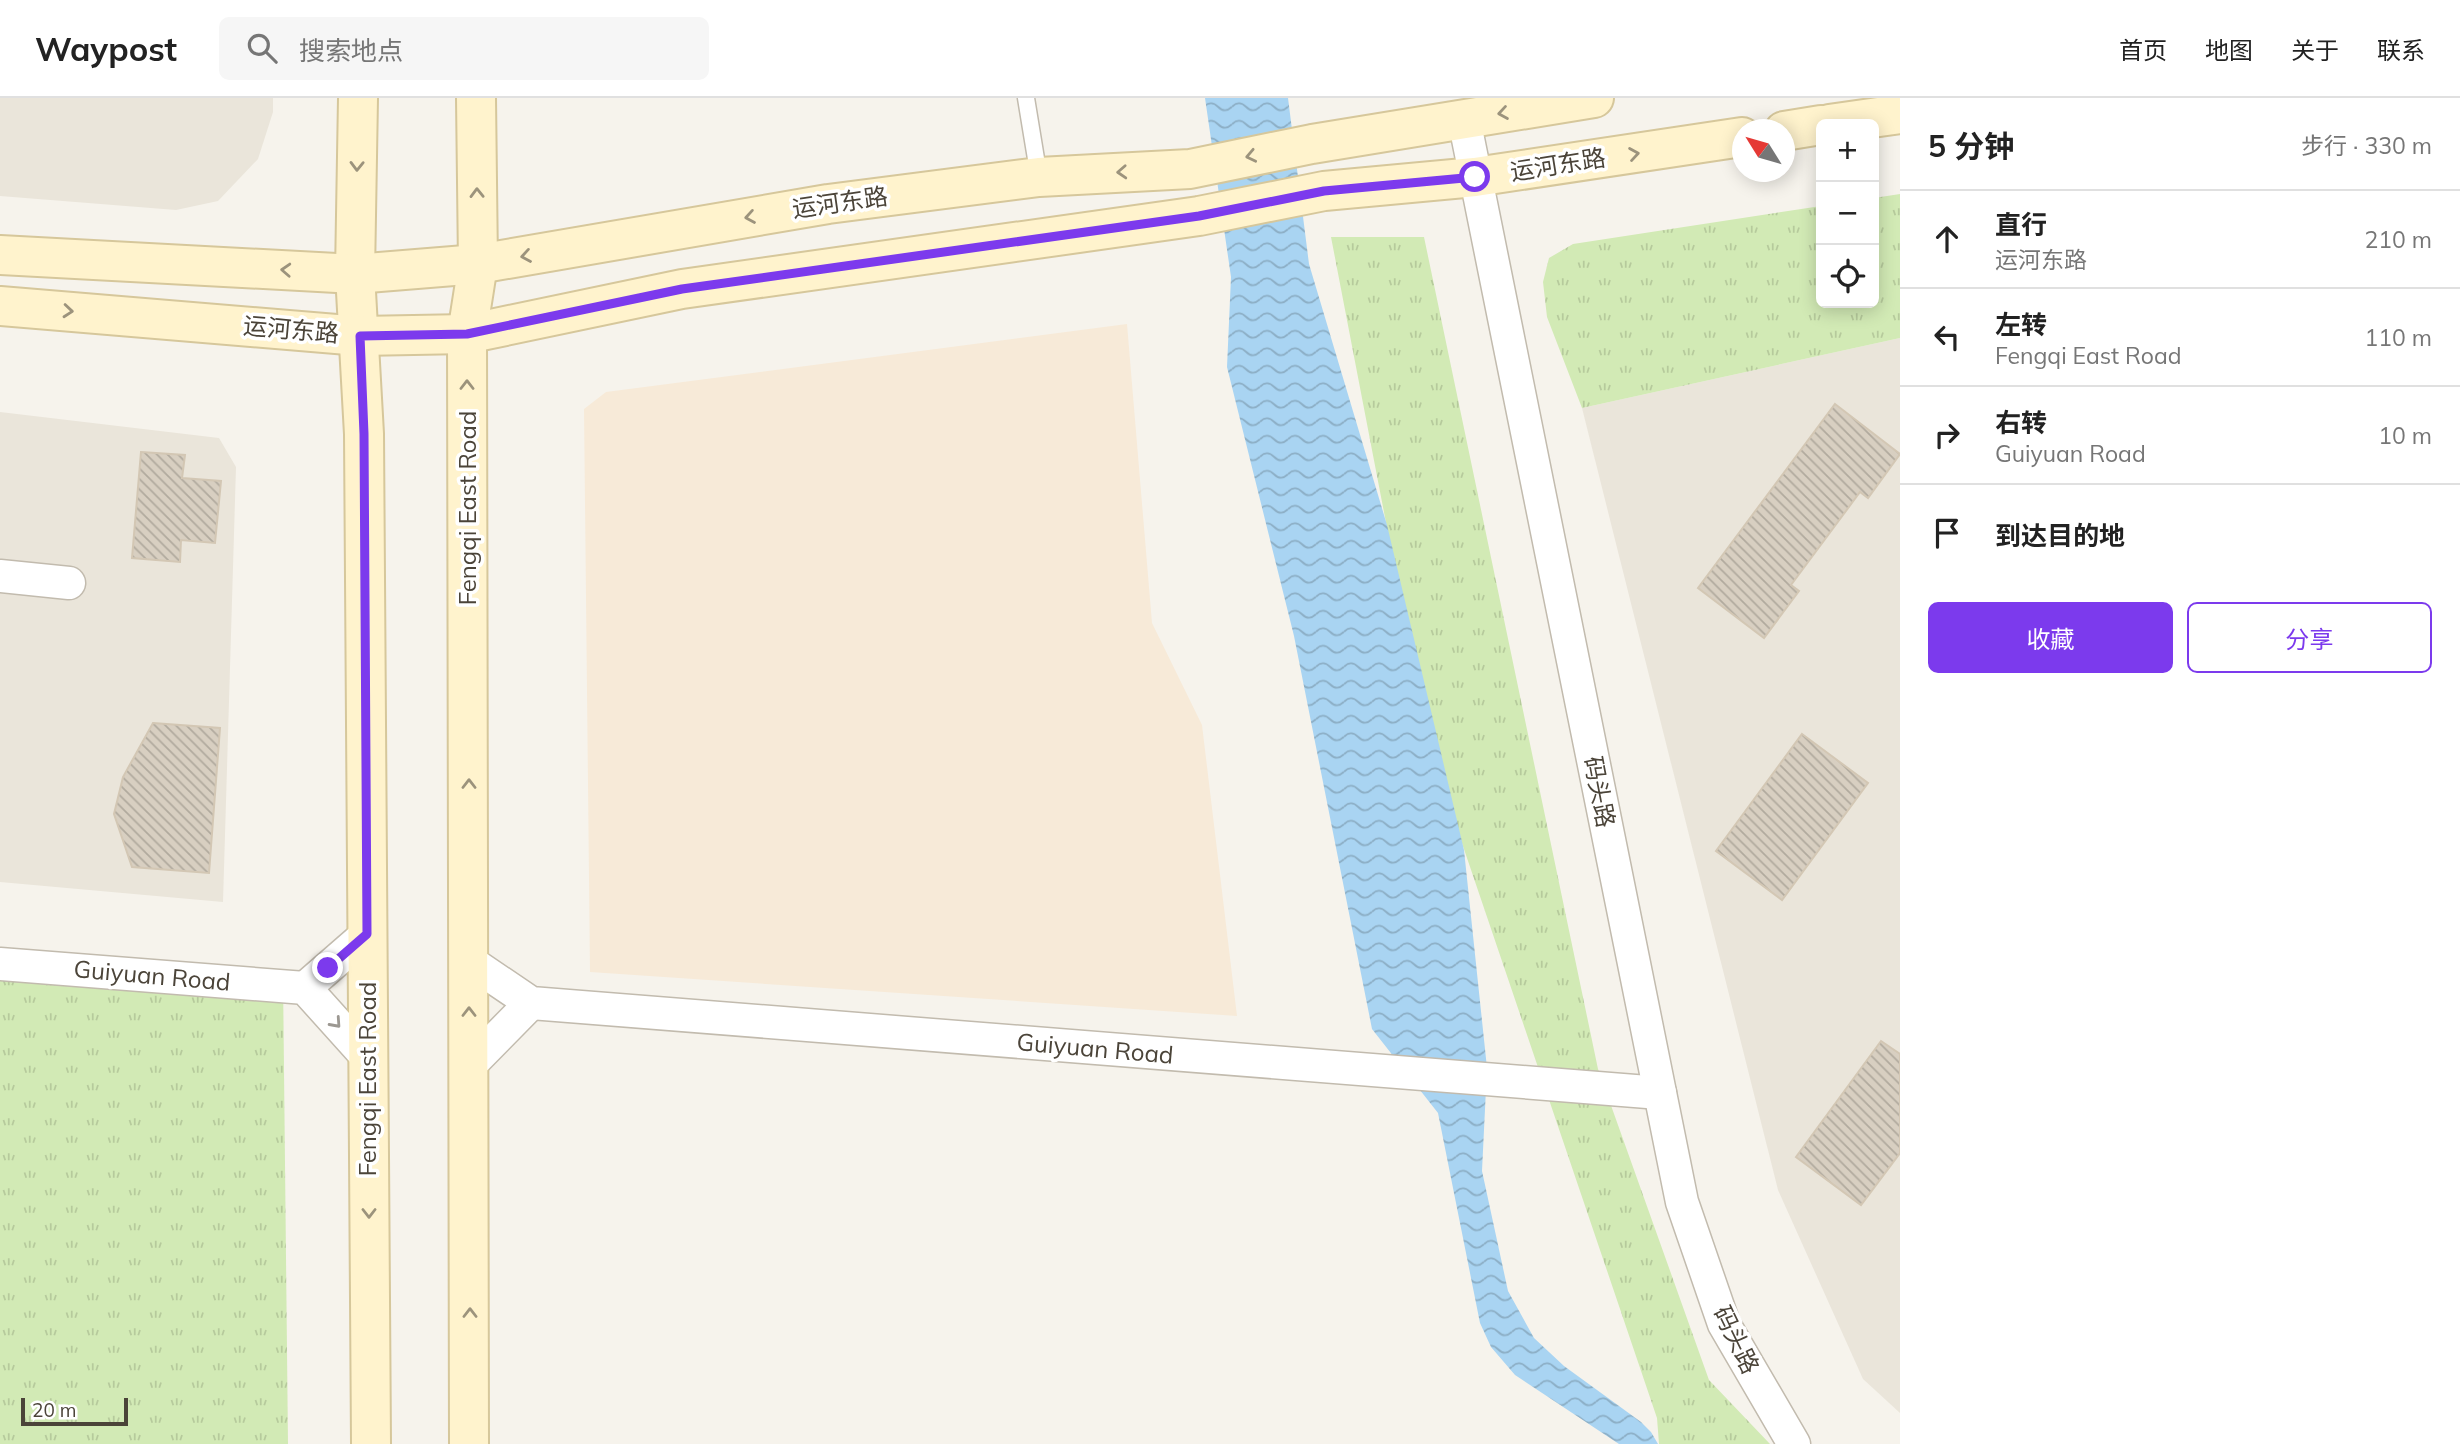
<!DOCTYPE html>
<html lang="zh">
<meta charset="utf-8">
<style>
body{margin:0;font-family:Mulish,"Noto Sans SC",sans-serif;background:#f6f6f6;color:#222}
.controls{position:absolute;right:21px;top:21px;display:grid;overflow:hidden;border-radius:10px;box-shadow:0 4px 18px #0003}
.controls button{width:63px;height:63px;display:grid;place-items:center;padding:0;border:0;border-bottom:2px solid #e0e0e0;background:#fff;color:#222;font:35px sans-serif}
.compass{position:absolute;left:1732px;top:21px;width:63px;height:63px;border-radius:50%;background:#fff;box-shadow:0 4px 18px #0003;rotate:307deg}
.scale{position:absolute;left:21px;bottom:18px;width:107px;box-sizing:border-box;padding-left:7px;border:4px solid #4b4439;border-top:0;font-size:19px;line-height:24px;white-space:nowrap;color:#4b4439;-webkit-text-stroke:5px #fff;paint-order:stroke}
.stop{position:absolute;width:21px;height:21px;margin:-16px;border:5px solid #7c3aed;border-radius:50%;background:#fff}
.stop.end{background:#7c3aed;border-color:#fff;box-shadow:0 2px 7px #0008}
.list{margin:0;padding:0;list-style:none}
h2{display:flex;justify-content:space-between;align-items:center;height:91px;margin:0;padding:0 28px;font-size:30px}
h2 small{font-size:23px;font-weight:400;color:#767676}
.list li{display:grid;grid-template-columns:46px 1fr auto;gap:21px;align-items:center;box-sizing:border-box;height:98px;padding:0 28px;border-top:2px solid #e0e0e0}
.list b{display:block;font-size:26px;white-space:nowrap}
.list p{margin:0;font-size:23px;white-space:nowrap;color:#767676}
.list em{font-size:23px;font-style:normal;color:#767676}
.actions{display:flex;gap:14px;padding:21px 28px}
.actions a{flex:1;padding:16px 0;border:2px solid #7c3aed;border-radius:10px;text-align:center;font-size:24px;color:#7c3aed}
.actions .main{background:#7c3aed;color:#fff}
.icon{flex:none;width:38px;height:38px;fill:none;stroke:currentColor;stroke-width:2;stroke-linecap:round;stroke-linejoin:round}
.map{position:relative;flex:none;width:1900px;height:1346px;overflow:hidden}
header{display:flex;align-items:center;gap:42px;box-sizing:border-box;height:98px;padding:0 35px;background:#fff;border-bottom:2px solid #e0e0e0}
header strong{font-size:33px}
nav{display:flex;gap:38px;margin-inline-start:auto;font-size:24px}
.search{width:490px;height:63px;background:#f6f6f6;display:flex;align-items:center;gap:18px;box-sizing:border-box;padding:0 24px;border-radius:10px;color:#767676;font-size:26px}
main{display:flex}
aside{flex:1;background:#fff}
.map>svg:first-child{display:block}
</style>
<header>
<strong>Waypost</strong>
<div class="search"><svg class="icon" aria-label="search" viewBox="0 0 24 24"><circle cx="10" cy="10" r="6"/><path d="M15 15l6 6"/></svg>搜索地点</div>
<nav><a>首页</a><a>地图</a><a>关于</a><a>联系</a></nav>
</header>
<main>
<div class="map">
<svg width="1900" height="1346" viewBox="0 0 1900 1346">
<defs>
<pattern id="grass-tufts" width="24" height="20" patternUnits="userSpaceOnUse" patternTransform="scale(1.75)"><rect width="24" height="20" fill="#d2eab5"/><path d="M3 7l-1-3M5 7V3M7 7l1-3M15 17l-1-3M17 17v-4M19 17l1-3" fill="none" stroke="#b6ca9c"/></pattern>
<pattern id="water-waves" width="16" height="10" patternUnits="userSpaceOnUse" patternTransform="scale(1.75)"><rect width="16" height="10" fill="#a9d4f2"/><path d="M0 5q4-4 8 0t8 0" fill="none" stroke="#8caec5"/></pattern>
<pattern id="building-back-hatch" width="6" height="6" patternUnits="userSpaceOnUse" patternTransform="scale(1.75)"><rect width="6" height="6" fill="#d8cfc1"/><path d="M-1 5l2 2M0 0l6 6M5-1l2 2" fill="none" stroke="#b1aa9e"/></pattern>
</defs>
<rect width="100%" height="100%" fill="#f6f3ec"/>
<g fill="#eae5da">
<path d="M 0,0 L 273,0 L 273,14 L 258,61 L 218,103 L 176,112 L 0,98 Z"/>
<path d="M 1900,240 L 1900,1315 L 1863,1281 L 1778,1092 L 1582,310 Z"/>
<path d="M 0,314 L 219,340 L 236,369 L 223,804 L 0,784 Z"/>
</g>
<path fill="#f7ead8" d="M 1127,226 L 1152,525 L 1202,627 L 1237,918 L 590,874 L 584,311 L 606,294 Z"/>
<g fill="url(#grass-tufts)">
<path d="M 1900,96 L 1900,240 L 1582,310 L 1547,219 L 1543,184 L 1549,160 L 1573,146 L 1821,108 L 1821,205 L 1874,205 L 1874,100 Z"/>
<path d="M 1331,139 L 1424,139 L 1598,971 L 1709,1282 L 1770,1346 L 1659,1346 L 1657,1320 L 1429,648 Z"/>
<path d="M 0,860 L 283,878 L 288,1346 L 0,1346 Z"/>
</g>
<path fill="url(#water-waves)" d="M 1205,0 L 1288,0 L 1309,166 L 1387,427 L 1464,752 L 1487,970 L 1482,1073 L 1508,1193 L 1534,1240 L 1564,1268 L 1641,1324 L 1651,1334 L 1658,1346 L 1619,1346 L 1515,1277 L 1491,1249 L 1480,1225 L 1438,1015 L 1372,931 L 1294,538 L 1227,269 L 1231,179 Z"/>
<g fill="url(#building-back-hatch)" stroke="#d3c7b4" stroke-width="2">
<path d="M 1835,306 L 1900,356 L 1868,400 L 1860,394 L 1791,487 L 1799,493 L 1764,540 L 1698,490 Z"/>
<path d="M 141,354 L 185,357 L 182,380 L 221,383 L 215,445 L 181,442 L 180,464 L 132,460 Z"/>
<path d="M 153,625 L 220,630 L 209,775 L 132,769 L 114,716 L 123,679 Z"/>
<path d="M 1802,636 L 1868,685 L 1782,802 L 1716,753 Z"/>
<path d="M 1881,943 L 1900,956 L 1900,1055 L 1861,1107 L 1796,1059 Z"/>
</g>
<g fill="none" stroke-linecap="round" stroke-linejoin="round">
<g stroke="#c2bbae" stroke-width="19">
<path id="service" d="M 1026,0 L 1039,79"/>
</g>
<g stroke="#c2bbae" stroke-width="35">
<g id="minor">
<path d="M 1464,21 L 1682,1104 L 1724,1226 L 1794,1346"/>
<path d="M 0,478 L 69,485"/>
<path d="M 469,863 L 531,905 L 1660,995"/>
<path d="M 0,866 L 305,890 L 368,960"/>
<path d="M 305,890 L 367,836"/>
<path d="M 470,967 L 531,905"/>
</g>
</g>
<g stroke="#d6c79b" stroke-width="42">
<g id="secondary">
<path d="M 358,0 L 355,176 L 364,336 L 371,1346"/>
<path d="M 1829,26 L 1900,16"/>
<path d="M 1784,33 L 1821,27"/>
<path d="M 0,157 L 355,176 L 478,166 L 828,106 L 1039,79 L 1190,71 L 1312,46 L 1594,0"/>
<path d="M 0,208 L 360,238 L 467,236 L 682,191 L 1199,118 L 1324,93 L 1475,79 L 1742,39"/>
<path d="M 469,1346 L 467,236 L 478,166 L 476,0"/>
</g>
</g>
<use href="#service" stroke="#fff" stroke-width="16"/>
<use href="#minor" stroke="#fff" stroke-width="32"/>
<use href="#secondary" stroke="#fff3cd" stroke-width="38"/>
</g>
<defs><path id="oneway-chevron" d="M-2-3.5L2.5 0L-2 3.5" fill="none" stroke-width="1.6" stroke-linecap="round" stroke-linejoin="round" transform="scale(1.75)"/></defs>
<g stroke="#9c937c">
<use href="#oneway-chevron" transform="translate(1503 15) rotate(171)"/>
<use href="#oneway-chevron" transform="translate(1634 56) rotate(-9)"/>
<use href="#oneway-chevron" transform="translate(1251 58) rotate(168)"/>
<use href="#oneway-chevron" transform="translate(357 68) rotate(91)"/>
<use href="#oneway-chevron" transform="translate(1122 74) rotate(177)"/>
<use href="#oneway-chevron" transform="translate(477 95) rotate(-91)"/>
<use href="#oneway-chevron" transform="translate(750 119) rotate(170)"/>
<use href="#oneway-chevron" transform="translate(526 158) rotate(170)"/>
<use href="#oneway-chevron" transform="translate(286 172) rotate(-177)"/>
<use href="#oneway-chevron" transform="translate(68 213) rotate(5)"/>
<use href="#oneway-chevron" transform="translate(467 287) rotate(-90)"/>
<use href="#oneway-chevron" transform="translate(469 686) rotate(-90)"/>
<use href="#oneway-chevron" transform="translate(469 914) rotate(-90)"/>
<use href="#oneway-chevron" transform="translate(369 1115) rotate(90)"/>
<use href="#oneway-chevron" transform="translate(470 1215) rotate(-90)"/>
</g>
<use stroke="#9c9892" href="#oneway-chevron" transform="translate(336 925) rotate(48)"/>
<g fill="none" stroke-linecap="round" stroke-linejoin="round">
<path stroke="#7c3aed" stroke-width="9" d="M 328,870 L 367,836 L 364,336 L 360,238 L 467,236 L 682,191 L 1199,118 L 1324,93 L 1475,79"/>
</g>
<g text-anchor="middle" stroke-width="7" stroke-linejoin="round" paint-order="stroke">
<g font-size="24" fill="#4b4439" stroke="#fff">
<text transform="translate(1558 67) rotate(-9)" y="8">运河东路</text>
<text transform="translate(840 105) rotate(-8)" y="8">运河东路</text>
<text transform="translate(291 232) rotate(5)" y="8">运河东路</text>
<text transform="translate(468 410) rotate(-90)" y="8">Fengqi East Road</text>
<text transform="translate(1599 694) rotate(79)" y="8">码头路</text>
<text transform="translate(152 878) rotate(5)" y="8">Guiyuan Road</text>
<text transform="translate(1095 951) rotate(5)" y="8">Guiyuan Road</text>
<text transform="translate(368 981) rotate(-90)" y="8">Fengqi East Road</text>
<text transform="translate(1736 1242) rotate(64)" y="8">码头路</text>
</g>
</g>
</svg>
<div class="controls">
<button>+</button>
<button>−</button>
<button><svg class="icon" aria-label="locate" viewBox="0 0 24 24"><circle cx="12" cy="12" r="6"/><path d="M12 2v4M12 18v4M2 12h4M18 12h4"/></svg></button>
</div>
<svg class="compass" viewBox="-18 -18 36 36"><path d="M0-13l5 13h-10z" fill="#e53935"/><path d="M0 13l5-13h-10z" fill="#767676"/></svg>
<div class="scale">20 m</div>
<div class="stop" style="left:1475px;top:79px"></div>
<div class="stop end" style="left:328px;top:870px"></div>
</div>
<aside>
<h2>5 分钟<small>步行 · 330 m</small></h2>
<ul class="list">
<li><svg class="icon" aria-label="ahead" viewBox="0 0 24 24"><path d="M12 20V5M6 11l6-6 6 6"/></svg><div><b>直行</b><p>运河东路</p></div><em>210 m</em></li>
<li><svg class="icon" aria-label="left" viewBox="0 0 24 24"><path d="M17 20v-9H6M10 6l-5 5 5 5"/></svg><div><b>左转</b><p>Fengqi East Road</p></div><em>110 m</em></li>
<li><svg class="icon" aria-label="right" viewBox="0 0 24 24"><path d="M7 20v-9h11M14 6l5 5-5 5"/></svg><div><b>右转</b><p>Guiyuan Road</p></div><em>10 m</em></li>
<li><svg class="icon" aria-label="arrive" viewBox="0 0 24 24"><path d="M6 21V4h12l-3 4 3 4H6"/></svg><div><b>到达目的地</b></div></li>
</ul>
<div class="actions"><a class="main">收藏</a><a>分享</a></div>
</aside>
</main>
